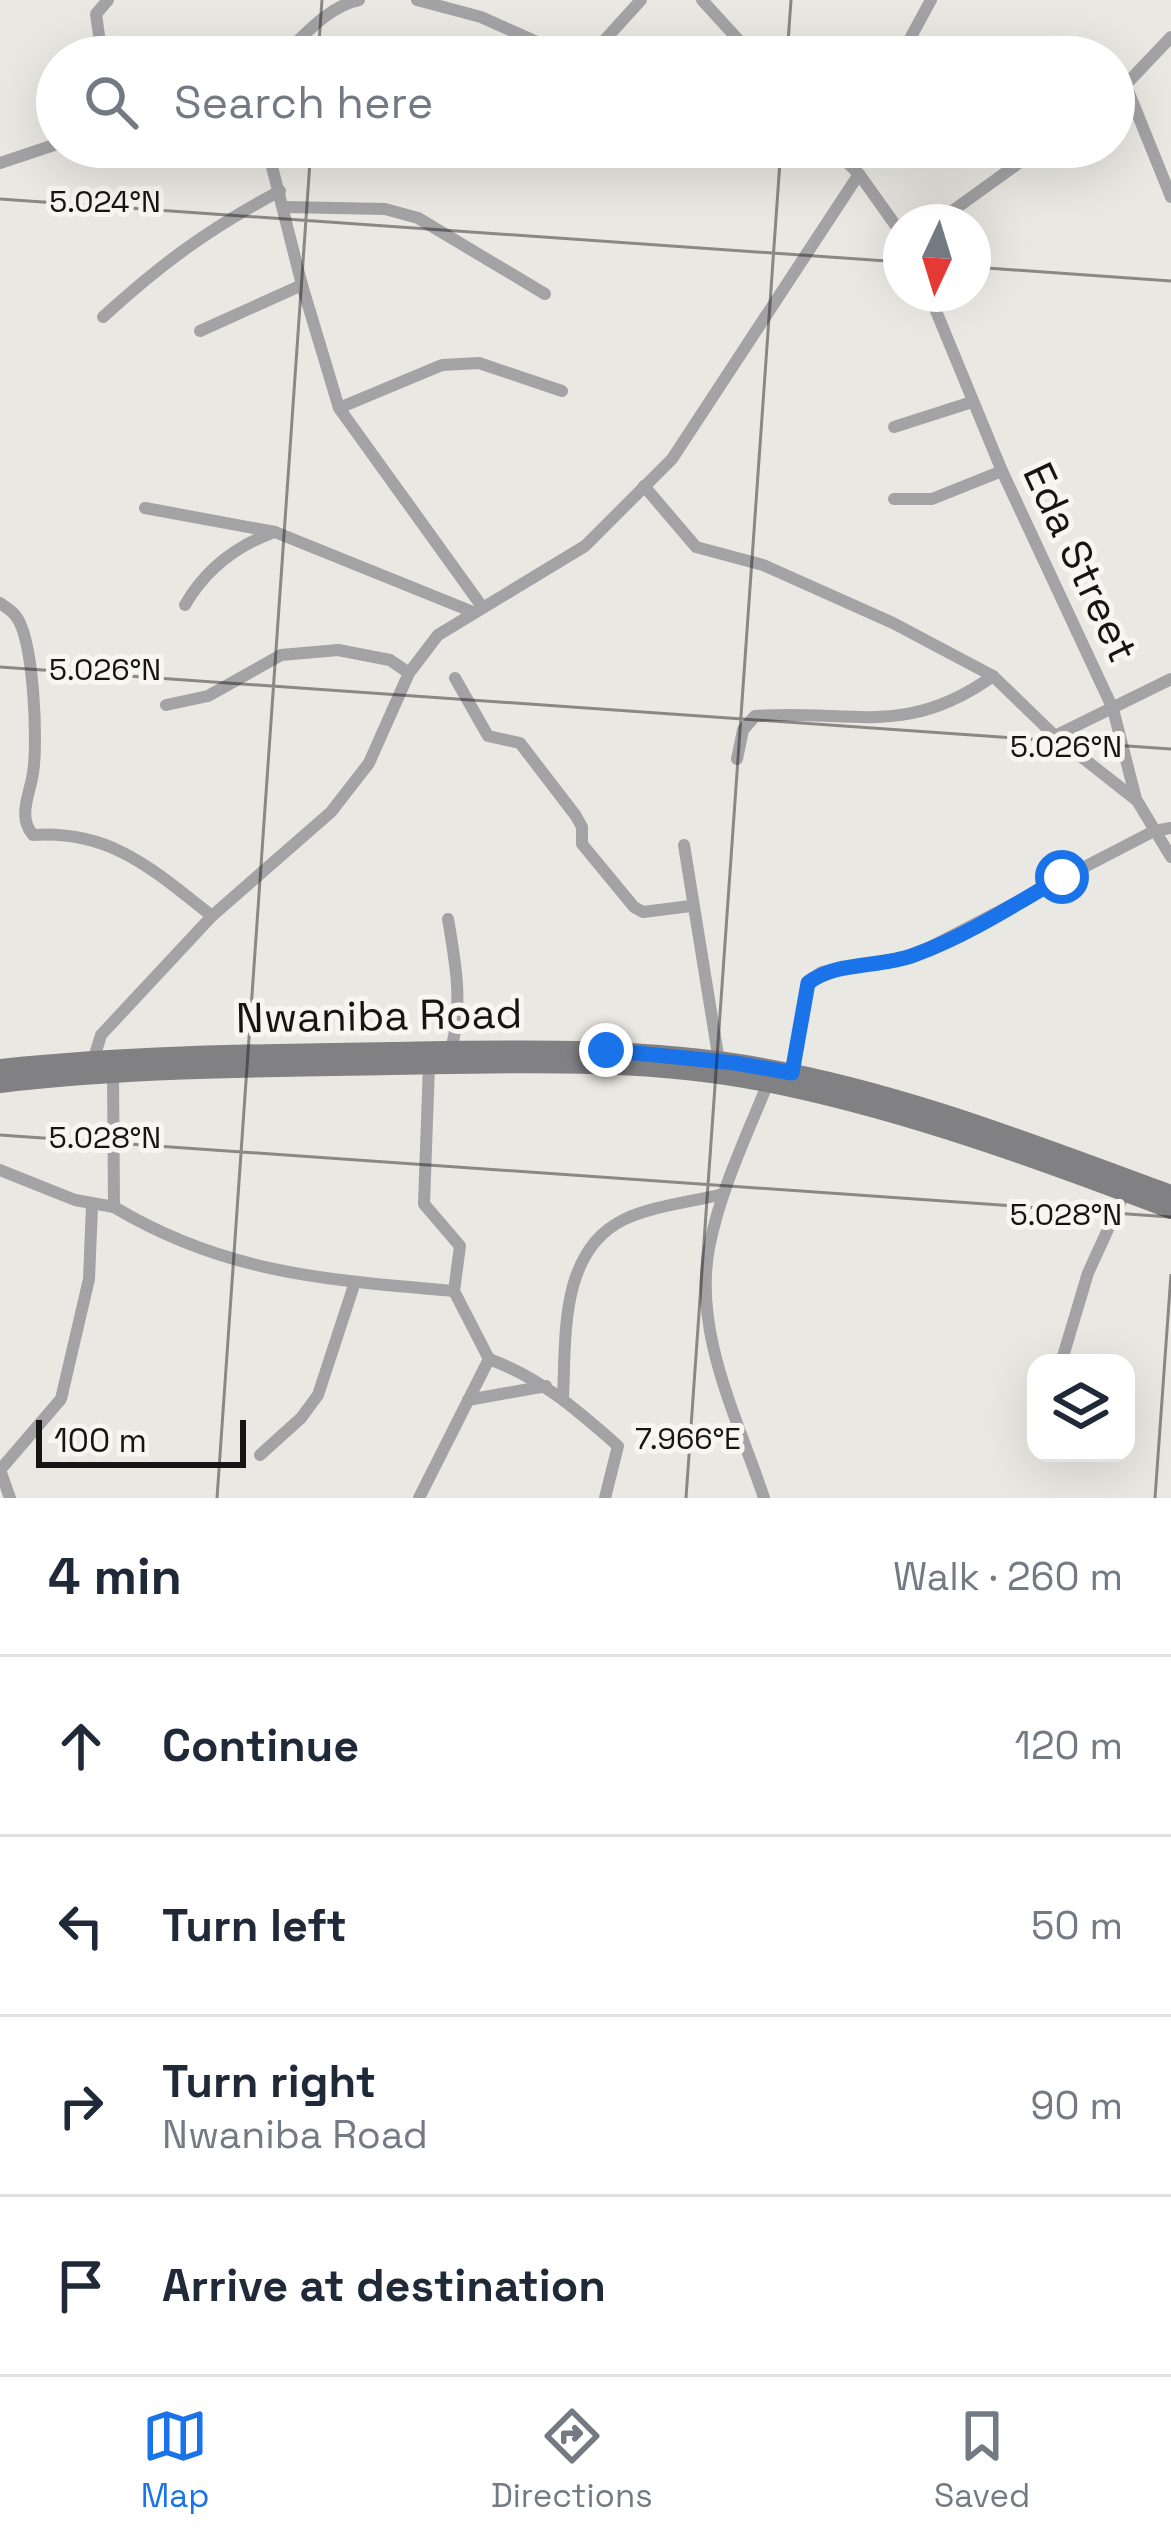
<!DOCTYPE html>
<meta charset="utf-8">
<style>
body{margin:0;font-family:"Space Grotesk",sans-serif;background:#f6f6f7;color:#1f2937}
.controls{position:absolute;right:36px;bottom:36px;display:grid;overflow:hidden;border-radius:24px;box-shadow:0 12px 48px #0002}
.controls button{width:108px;height:108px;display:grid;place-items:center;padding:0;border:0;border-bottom:3px solid #e0e1e3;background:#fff;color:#1f2937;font:60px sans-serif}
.compass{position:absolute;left:883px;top:204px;width:108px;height:108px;border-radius:50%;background:#fff;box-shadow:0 12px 48px #0002;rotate:184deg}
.scale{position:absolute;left:36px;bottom:30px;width:210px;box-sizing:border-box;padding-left:12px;border:6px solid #151513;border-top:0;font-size:33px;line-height:42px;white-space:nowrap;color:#151513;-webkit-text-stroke:9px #f7f6f0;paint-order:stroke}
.stop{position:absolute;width:36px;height:36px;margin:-27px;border:9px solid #1a73e8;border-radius:50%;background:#fff}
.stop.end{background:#1a73e8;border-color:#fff;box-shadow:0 3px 12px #0008}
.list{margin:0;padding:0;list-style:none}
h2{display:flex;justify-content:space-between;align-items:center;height:156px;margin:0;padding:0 48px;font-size:51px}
h2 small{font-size:39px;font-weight:400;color:#747a83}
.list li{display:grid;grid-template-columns:78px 1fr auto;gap:36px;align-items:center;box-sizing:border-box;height:180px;padding:0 48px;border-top:3px solid #e0e1e3}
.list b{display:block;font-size:45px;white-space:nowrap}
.list p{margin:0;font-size:39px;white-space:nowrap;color:#747a83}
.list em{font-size:39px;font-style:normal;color:#747a83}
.icon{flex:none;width:66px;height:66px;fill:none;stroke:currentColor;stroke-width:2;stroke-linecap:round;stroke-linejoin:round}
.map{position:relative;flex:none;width:1171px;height:1498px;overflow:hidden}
.search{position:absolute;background:#fff;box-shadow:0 12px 48px #0002;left:36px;right:36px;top:36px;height:132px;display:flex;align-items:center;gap:30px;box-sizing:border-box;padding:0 42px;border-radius:66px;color:#747a83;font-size:45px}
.sheet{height:876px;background:#fff}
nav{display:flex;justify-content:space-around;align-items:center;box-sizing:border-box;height:168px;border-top:3px solid #e0e1e3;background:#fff;font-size:33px;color:#747a83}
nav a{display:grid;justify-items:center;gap:6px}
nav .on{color:#1a73e8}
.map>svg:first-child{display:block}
</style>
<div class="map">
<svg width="1171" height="1498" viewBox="0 0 1171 1498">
<rect width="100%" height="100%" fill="#e9e8e2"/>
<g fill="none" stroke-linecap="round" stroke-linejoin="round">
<g stroke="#a3a2a4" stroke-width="12">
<path d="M 417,0 L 481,17 L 537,42 L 579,49 L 602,43 L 641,0"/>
<path d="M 702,0 L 754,57"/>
<path d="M 102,57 L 96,14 L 108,0"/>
<path d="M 281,57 C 303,37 328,6 359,0"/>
<path d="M 900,57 L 931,0"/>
<path d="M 1127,88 L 1171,197"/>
<path d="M 1114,97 L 1171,37"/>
<path d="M 267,147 L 302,285 L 339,408 L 483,608"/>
<path d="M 831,147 L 859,174 L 901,233"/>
<path d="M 0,163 L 57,144"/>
<path d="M 285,207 L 385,209 L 418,218 L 545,294"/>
<path d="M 937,222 L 1041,147"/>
<path d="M 929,294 L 1002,471 L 1113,709 L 1136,799 L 1171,857"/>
<path d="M 103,317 C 162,263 210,228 280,191"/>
<path d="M 200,331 L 302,285"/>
<path d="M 339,408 L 442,365 L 479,363 L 562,391"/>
<path d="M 894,427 L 972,402"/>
<path d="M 644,486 L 696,547 L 763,565 L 893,623 L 993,676 L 1055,736 L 1135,799"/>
<path d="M 894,499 L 932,499 L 1002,471"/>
<path d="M 145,508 L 275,532 L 473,612"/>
<path d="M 0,603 C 5,607 11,610 15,615 C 34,637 38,742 33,773 C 30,794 17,817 33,835 C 112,830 153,870 212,916"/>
<path d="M 185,605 C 205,570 236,546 274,532"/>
<path d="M 455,678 L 488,736 L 520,743 L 576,816 L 582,827 L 582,844 L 634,907 L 643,912 L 691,906"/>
<path d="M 166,705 L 208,696 L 281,655 L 338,650 L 390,660 L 409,673"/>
<path d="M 1055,736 L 1171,679"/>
<path d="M 737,759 L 743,730 L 755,716 C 851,709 905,739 993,676"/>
<path d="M 684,845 L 719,1061"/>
<path d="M 448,919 C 456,965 463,1005 451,1050"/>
<path d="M 94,1058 L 101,1035 L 212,916 L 331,812 L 369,763 L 409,673 L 438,635 L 585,546 L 672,459 L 859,174"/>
<path d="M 429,1065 L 424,1204 L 460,1246 L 454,1291 L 489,1359 C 541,1378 577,1410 618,1446 L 605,1498"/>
<path d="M 113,1072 L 114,1207 C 226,1274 328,1280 454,1291"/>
<path d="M 792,1073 L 808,983 L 822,972 L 913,956 L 1154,831 L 1171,828"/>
<path d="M 0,1170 L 75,1200 L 114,1207"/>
<path d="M 1061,1363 L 1088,1273 L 1125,1192"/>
<path d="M 563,1398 C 566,1338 559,1252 623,1220 C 651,1206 692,1202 723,1194"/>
<path d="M 468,1400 L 546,1386"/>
<path d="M 1036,1446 L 1036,1445"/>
<path d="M 260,1455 L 301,1418 L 318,1395 L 355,1282"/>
<path d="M 0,1470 L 61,1399 L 89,1279 L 92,1206"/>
<path d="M 0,1470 L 10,1498"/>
<path d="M 419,1498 L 489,1359"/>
<path d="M 764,1498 C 738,1419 693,1333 709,1248 C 720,1191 746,1137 768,1083"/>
</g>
<g stroke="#818083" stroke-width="18">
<path d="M 0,1068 C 130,1054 260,1053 391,1051 C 515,1049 640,1045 763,1067 C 904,1092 1037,1145 1171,1194"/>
<path d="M 0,1084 C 130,1069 260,1068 391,1066 C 519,1064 654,1058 781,1086 C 914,1114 1044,1162 1171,1210"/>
</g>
</g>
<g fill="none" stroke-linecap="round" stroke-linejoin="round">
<path stroke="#1a73e8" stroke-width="15" d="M 606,1050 L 735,1063 L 792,1073 L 808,983 C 836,961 880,968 914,955 C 966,936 1014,905 1062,877"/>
</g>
<path fill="none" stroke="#151513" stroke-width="3" stroke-opacity="0.45" d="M 318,57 L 322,0M 787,57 L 791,0M 0,199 L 901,262M 973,267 L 1171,281M 0,667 L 1171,749M 0,1135 L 1171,1217M 217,1498 L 311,147M 686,1498 L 781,147M 1155,1498 L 1171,1274"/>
<g text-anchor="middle" stroke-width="10" stroke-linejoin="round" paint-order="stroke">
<g font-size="42" fill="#151513" stroke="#f7f6f0">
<text transform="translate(1081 562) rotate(65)" y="15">Eda Street</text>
<text transform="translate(379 1015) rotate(-1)" y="15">Nwaniba Road</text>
</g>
</g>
<g font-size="30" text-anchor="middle" fill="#151513" stroke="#f7f6f0" stroke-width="10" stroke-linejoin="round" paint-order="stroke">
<text x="105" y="212">5.024°N</text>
<text x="105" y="680">5.026°N</text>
<text x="1066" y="757">5.026°N</text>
<text x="105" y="1148">5.028°N</text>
<text x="1066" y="1225">5.028°N</text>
<text x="688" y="1449">7.966°E</text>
</g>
</svg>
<div class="controls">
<button><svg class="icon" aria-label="layers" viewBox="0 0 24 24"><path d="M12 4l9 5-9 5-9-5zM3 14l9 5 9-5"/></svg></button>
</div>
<svg class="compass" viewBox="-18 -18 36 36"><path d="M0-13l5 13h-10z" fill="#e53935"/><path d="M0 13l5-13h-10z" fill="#747a83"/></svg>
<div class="scale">100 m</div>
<div class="stop" style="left:1062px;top:877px"></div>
<div class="stop end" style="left:606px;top:1050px"></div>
<div class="search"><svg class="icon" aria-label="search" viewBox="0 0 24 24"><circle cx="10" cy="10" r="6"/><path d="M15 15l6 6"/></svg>Search here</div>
</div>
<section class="sheet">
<h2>4 min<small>Walk · 260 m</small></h2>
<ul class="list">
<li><svg class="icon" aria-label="ahead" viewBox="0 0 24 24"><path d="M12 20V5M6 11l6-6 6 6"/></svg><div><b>Continue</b></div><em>120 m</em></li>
<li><svg class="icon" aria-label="left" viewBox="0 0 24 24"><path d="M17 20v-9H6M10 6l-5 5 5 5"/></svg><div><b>Turn left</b></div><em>50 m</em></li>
<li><svg class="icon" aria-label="right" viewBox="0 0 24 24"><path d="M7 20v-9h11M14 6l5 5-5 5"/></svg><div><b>Turn right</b><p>Nwaniba Road</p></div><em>90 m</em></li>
<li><svg class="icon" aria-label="arrive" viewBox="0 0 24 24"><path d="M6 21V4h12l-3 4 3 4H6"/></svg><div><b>Arrive at destination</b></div></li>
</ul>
</section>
<nav>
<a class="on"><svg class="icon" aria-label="map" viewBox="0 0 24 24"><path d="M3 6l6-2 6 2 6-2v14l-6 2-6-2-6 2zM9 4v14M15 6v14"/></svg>Map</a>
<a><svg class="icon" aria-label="directions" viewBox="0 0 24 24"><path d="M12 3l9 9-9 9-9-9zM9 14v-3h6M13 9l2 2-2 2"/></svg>Directions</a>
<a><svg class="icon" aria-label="saved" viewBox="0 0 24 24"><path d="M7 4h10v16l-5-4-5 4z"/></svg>Saved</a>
</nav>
